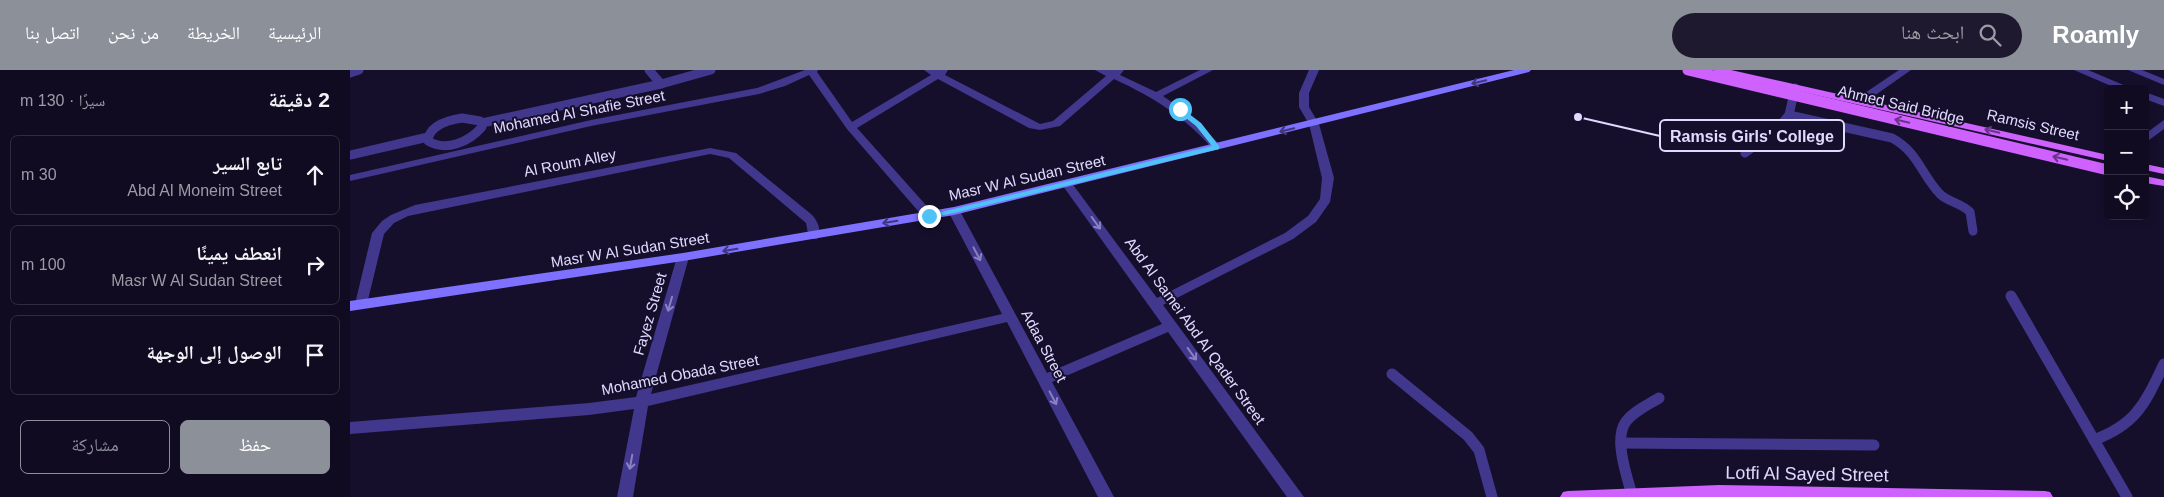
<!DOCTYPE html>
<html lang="ar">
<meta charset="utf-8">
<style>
body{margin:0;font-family:Arial,"Noto Naskh Arabic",sans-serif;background:#1e192e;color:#f1f3f6;direction:rtl}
.controls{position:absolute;right:15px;top:15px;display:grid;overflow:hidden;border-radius:8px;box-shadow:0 2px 8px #0003}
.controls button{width:45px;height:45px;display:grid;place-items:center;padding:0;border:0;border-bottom:1px solid #302b3f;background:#100b21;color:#f1f3f6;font:25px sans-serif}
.stop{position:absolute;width:15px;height:15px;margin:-11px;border:4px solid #4fc3f7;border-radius:50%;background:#fff}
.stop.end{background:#4fc3f7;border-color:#fff;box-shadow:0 1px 5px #0008}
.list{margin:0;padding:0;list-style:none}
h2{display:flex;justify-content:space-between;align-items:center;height:65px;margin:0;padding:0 20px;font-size:21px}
h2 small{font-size:16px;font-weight:400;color:#9c9ba5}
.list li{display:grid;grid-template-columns:32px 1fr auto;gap:15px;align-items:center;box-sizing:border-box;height:80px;margin:0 10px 10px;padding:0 10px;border:1px solid #302b3f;border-radius:8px}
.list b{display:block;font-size:19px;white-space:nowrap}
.list p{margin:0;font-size:16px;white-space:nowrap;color:#9c9ba5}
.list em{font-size:16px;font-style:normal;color:#9c9ba5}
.actions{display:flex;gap:10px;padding:15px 20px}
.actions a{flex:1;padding:11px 0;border:1px solid #8c9099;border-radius:8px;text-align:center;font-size:18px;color:#8c9099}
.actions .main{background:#8c9099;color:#fff}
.icon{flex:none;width:28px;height:28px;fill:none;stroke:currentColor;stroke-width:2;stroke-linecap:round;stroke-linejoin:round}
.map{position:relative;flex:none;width:1814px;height:427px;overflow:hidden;direction:ltr}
header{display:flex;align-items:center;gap:30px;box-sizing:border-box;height:70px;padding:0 25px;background:#8c9099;color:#fff}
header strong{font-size:24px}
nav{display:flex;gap:28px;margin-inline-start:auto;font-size:18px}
.search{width:350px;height:45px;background:#1e192e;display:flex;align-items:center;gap:12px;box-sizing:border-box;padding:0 18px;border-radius:28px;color:#9c9ba5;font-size:19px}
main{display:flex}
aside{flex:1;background:#100b21}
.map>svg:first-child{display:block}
</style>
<header>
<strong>Roamly</strong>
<div class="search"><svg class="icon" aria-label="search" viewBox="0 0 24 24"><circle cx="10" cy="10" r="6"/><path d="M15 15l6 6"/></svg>ابحث هنا</div>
<nav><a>الرئيسية</a><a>الخريطة</a><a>من نحن</a><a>اتصل بنا</a></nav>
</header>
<main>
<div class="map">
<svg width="1814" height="427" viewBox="0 0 1814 427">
<rect width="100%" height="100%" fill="#160f2c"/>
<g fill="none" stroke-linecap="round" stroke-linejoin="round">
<g stroke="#41388e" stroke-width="9">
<path d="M 299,0 L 311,14"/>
<path d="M 0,3 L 9,0"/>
<path d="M 1439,45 L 1542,68 C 1568,82 1571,104 1590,124 C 1598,132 1611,133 1620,142 L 1623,161"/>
<path d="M 112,48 L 130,51 L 132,57 C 119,72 96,82 78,71 C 79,55 99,50 112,48 Z"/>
<path d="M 132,53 L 311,14 L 361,0"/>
<path d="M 1395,83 L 1428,58 L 1439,45 L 1445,18"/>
<path d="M 0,85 L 78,67"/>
</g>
<g stroke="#41388e" stroke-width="11">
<path d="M 1661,226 L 1777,427"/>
<path d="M 1042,304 L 1118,366 L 1129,380 L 1142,427"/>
<path d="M 1744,370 C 1787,354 1795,333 1814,294"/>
<path d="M 1271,373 L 1524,375"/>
<path d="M 1282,425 C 1277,407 1264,370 1275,353 C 1282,342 1298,335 1309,328"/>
</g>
<g fill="#41388e" fill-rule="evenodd">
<path d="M 1724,0 L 1738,0 L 1783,19 L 1768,19 Z"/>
<path d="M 1778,0 L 1792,0 L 1814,9 L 1814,15 Z"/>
<path d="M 1795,22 L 1814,29 L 1814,36 L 1795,29 Z"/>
</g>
<g fill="#41388e" fill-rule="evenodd">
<path d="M 455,0 L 468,0 L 467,2 L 502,52 L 581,5 L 574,0 L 598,0 L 595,5 L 690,54 L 703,51 L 756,6 L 745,0 L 774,0 L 770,5 L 806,22 L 850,0 L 863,0 L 813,26 L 844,48 L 872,77 L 867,80 L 863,79 C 835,47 803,27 764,9 L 710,56 L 690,60 L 679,58 L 588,9 L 507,58 L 583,143 L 585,146 L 579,150 L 575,149 L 497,59 L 459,5 L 435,16 L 409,24 L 241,56 L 0,111 L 0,105 L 241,50 L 407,18 Z"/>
<path d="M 959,0 L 969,0 L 959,23 L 959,37 L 969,54 L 984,108 L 980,132 L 966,152 L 943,169 L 813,235 L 954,427 L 937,427 L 818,262 L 702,312 L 764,427 L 748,427 L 657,252 L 298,336 L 283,427 L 267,427 L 284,339 L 239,345 L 0,364 L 0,352 L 239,333 L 286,327 L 327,187 L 333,183 L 339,187 L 301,324 L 652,244 L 598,141 L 604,137 L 610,141 L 697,303 L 812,254 L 713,116 L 711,114 L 713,112 L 721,112 L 807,228 L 935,163 L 958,146 L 970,129 L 972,108 L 959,54 L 949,37 L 949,23 Z"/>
<path d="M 1549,0 L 1561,0 L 1514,33 L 1506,33 L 1506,29 Z"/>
<path d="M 1814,50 L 1814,59 L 1795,73 L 1795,64 Z"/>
<path d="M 360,78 L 386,83 L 461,144 C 468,151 472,160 467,169 L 459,169 L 456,153 L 379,88 L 360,84 L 58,146 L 44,153 L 34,164 L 17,234 L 16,237 L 6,237 L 5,234 L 22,163 L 32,151 L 41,145 L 65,135 Z"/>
</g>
<path fill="#7e71ff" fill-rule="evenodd" d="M 1164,0 L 1181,0 L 1179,2 L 604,145 L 333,191 L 0,241 L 0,231 L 333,183 L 604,137 Z"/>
<g fill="#cf61ff" fill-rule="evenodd">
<path d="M 1363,0 L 1381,0 L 1758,85 L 1758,91 L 1368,3 Z"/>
<path d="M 1795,94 L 1814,98 L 1814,104 L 1795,100 Z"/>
<path d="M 1795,106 L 1814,110 L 1814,116 L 1795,113 Z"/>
<path d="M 1369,415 L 1695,421 L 1700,422 L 1703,427 L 1210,427 L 1213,422 L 1218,421 Z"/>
</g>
<path stroke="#cf61ff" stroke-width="11" d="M 1338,0 L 1758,100"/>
</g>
<defs><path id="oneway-shaft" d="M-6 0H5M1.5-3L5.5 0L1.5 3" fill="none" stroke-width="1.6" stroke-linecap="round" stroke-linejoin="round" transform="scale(1.25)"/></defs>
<g stroke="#403680">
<use href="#oneway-shaft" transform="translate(1129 12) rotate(166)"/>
<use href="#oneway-shaft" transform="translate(937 60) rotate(166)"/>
<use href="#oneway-shaft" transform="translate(540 152) rotate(170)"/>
<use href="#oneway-shaft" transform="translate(380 180) rotate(171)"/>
</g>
<g stroke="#69348b">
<use href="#oneway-shaft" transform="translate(1552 51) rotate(-167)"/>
<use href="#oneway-shaft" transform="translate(1642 61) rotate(-167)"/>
<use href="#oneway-shaft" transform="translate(1710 88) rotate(-167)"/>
</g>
<g stroke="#8981c1">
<use href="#oneway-shaft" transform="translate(746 153) rotate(54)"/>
<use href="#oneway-shaft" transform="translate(627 184) rotate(62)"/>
<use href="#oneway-shaft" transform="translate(320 234) rotate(106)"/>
<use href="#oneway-shaft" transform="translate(842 284) rotate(54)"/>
<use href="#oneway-shaft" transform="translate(703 328) rotate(62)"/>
<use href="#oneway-shaft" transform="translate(281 392) rotate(100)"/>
</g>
<path fill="#4fc3f7" d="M 830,37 L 851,53 L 869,76 L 869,79 L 604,143 L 579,148 L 575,146 L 862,76 L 846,56 L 827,41 L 826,39 Z"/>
<g text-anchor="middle" stroke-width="4" stroke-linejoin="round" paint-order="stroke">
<g font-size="15" fill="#e1daff" stroke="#160f2c">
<text transform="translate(1551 35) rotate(13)" y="5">Ahmed Said Bridge</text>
<text transform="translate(229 42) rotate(-11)" y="5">Mohamed Al Shafie Street</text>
<text transform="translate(1683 55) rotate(13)" y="5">Ramsis Street</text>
<text transform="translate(220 93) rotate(-11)" y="5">Al Roum Alley</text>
<text transform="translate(677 108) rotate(-13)" y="5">Masr W Al Sudan Street</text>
<text transform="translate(280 180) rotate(-9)" y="5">Masr W Al Sudan Street</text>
<text transform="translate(300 244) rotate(-74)" y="5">Fayez Street</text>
<text transform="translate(845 261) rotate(54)" y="5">Abd Al Samei Abd Al Qader Street</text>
<text transform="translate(694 276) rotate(62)" y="5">Adaa Street</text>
<text transform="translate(330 305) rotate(-11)" y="5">Mohamed Obada Street</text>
</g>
<g font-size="18" fill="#e1daff" stroke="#160f2c">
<text transform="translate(1457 404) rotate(1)" y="6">Lotfi Al Sayed Street</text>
</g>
</g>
<path fill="none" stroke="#e1daff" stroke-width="2" d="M1228 47L1310 66"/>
<circle fill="#e1daff" stroke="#160f2c" stroke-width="2" cx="1228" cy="47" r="5"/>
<rect fill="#160f2c" stroke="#e1daff" stroke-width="2" x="1310" y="50" width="184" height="31" rx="5"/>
<g font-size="16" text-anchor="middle" font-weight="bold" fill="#e1daff">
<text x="1402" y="72">Ramsis Girls' College</text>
</g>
</svg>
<div class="controls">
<button>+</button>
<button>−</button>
<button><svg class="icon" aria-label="locate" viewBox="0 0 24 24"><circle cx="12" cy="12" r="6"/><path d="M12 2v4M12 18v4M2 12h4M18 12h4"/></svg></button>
</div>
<div class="stop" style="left:830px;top:39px"></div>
<div class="stop end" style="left:579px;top:146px"></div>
</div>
<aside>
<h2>2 دقيقة<small>سيرًا · 130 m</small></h2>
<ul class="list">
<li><svg class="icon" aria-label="ahead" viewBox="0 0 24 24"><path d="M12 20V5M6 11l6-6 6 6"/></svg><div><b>تابع السير</b><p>Abd Al Moneim Street</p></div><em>30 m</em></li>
<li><svg class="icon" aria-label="right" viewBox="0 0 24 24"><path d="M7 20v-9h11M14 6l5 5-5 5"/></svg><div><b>انعطف يمينًا</b><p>Masr W Al Sudan Street</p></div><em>100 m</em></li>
<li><svg class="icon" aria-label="arrive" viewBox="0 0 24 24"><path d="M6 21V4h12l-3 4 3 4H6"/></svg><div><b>الوصول إلى الوجهة</b></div></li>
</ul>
<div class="actions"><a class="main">حفظ</a><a>مشاركة</a></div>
</aside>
</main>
